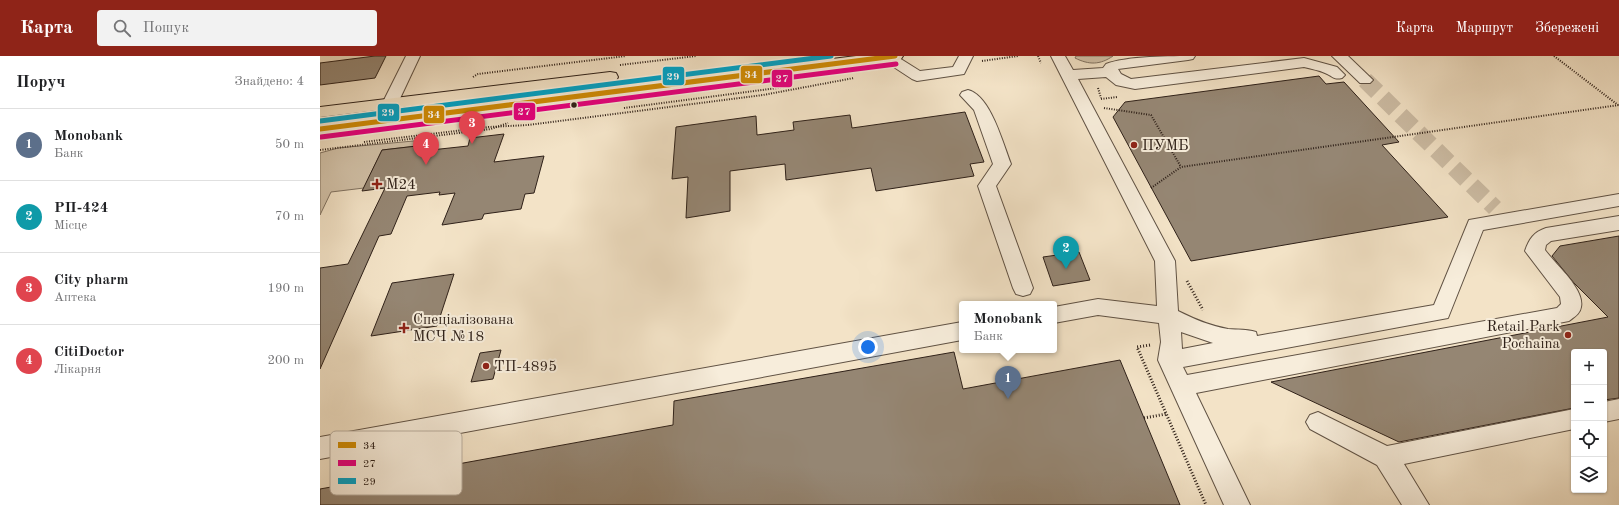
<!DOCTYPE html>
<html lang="uk">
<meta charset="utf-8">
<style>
body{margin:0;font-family:"Old Standard TT",serif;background:#f2f2f2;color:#202124}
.controls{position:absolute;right:12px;bottom:12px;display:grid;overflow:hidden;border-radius:4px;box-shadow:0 1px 3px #0004}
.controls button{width:36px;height:36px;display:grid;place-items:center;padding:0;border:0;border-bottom:1px solid #e0e0e0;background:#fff;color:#202124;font:20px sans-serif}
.you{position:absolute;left:548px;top:291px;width:14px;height:14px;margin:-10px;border:3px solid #fff;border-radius:50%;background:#1a73e8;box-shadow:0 0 0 6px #1a73e833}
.badge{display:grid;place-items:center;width:26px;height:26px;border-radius:50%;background:#8f2418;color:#fff;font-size:13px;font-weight:700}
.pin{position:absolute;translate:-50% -33px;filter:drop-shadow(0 1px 2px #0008)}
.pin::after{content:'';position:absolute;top:21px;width:14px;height:12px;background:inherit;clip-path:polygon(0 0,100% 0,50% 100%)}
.popup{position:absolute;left:639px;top:245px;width:98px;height:52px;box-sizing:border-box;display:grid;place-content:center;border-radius:4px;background:#fff;filter:drop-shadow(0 1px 3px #0005);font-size:13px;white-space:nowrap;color:#757577}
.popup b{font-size:15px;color:#202124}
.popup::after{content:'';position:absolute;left:50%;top:100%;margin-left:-8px;border:8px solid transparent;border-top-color:#fff}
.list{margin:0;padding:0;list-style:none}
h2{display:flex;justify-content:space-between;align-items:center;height:52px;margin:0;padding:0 16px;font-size:17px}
h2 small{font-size:13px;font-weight:400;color:#757577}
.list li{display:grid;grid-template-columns:26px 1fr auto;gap:12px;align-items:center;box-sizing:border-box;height:72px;padding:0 16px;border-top:1px solid #e0e0e0}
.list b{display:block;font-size:15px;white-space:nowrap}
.list p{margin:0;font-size:13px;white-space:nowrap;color:#757577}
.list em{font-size:13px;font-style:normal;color:#757577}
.icon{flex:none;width:22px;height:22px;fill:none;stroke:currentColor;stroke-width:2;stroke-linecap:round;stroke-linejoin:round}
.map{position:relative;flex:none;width:1299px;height:449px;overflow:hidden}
header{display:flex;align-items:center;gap:24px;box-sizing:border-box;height:56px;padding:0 20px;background:#8f2418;color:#fff}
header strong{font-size:19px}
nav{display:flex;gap:22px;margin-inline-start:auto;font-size:14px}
.search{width:280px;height:36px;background:#f2f2f2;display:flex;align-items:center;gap:10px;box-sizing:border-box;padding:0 14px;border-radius:4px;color:#757577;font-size:15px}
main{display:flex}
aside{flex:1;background:#fff}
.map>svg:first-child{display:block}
</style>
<header>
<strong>Карта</strong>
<div class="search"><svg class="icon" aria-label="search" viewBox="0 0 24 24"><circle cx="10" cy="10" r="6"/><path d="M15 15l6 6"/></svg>Пошук</div>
<nav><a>Карта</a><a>Маршрут</a><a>Збережені</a></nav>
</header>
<main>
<aside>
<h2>Поруч<small>Знайдено: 4</small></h2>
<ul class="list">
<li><span class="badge" style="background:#5c6f8a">1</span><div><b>Monobank</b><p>Банк</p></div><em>50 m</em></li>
<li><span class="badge" style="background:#0f9aa8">2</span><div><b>РП-424</b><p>Місце</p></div><em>70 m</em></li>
<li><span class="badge" style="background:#e0444e">3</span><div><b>City pharm</b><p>Аптека</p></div><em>190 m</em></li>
<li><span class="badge" style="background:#e0444e">4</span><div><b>CitiDoctor</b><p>Лікарня</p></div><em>200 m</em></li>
</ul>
</aside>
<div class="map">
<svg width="1299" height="449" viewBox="0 0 1299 449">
<rect width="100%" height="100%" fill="#f3e3c7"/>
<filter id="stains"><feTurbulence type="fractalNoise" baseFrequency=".005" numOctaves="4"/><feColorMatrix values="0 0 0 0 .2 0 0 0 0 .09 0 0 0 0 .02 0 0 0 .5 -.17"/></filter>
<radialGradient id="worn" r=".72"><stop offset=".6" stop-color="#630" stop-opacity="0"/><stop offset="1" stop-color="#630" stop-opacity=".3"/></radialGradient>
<g fill="#d2c2a9" stroke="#807261">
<path d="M 756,0 L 793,0 C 780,9 769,9 755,2 Z"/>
<path d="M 115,83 L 114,88 L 62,94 L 44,132 L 11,136 L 0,159 L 0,97 L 18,92 Z"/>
</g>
<g fill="#958673" stroke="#2f2119">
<path d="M 55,0 L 66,0 L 55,22 L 0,29 L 0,7 Z"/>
<path d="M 999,20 L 1006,28 L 1024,26 L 1079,86 L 1062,89 L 1128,161 L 871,205 L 793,61 L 805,46 Z"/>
<path d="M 645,56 L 664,106 L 650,108 L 654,120 L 556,135 L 551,112 L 466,124 L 465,108 L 410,115 L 410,155 L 366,162 L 368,121 L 352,123 L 356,71 L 436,60 L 437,79 L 474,74 L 473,66 L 530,59 L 532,72 Z"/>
<path d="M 184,78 L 174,106 L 224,100 L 214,137 L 205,138 L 201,153 L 164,158 L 162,163 L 122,169 L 135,137 L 119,139 L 120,136 L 87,140 L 71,178 L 59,180 L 0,313 L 0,212 L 28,208 L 65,132 L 42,135 L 62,94 L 114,88 L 111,94 L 148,90 L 150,82 Z"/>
<path d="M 1299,180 L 1299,342 L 1284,344 L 1284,296 L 1254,296 L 1254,352 L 1079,386 L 951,326 L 1288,261 L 1254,227 L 1232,200 L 1240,190 Z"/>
<path d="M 759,196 L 770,224 L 733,230 L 723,201 Z"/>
<path d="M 134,218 L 117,270 L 51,280 L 72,227 Z"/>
<path d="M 181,294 L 173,323 L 151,326 L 160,297 Z"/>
<path d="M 634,296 L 643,333 L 800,304 L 860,449 L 0,449 L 0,433 L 353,369 L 354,345 Z"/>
</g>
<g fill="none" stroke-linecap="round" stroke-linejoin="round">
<path stroke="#ccbca4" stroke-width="17" stroke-dasharray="17 8" stroke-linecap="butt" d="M 1045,24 L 1175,152"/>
<g stroke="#605244" stroke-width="2">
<g id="minor">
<path d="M 86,0 L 100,0 L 76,51 L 70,53 L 64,51 L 62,48 Z"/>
<path d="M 561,0 L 576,0 L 600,15 L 633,11 L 639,0 L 653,0 L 644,18 L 597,25 L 592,23 L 563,4 Z"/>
<path d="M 731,0 L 745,0 L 753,14 L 783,12 L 786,8 C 807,0 851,0 875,0 L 873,3 L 868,4 L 798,13 L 801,18 L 811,23 L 984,2 L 1017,11 L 1025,19 L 1022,22 C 1013,24 1013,20 1005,17 C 999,14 991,13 984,11 L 815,33 L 796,29 L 786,21 L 758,23 L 855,205 L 858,255 C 874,263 890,270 908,273 C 918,274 926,273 936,276 L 937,280 L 1114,249 L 1149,164 L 1299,138 L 1299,150 L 1163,174 L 1128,262 L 863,311 L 867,319 L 1237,252 L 1241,248 L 1240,241 L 1205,195 C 1209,183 1214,176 1226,172 L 1299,160 L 1299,174 L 1231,185 L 1226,189 L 1225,194 C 1235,208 1265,233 1261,251 C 1260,258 1254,261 1249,265 L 876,337 L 930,449 L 904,449 L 838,304 L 841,286 L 839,267 L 778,259 L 734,267 L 734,251 L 778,243 L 837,250 L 835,205 ZM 861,276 L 893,287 L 862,293 Z"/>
<path d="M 1012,0 L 1028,0 L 1053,24 L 1050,27 L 1040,27 Z"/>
<path d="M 648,34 C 671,40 683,88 691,108 L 676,130 L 713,232 L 710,238 L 703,240 L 696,238 L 693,232 L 658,130 L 673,108 L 654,54 L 640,39 L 642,36 Z"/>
<path d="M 642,266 L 642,284 L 0,403 L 0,381 Z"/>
<path d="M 1299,343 L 1299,363 L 1284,366 L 1284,346 Z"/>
<path d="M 1254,353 L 1254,373 L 1084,408 L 1109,449 L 1082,449 L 1057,409 L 990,373 L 986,366 L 990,359 L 998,356 L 1067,390 Z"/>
</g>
</g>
<g stroke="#2f2119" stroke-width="2">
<g id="major">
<path d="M 536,0 L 583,0 L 581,3 L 575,5 L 0,79 L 0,67 Z"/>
<path d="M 290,16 L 296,17 L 298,21 L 296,25 L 0,61 L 0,51 Z"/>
</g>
</g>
<g stroke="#2f2119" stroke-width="2" stroke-dasharray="1 1.5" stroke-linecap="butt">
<path d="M 718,0 L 721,7"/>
<path d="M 1234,0 L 1298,49"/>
<path d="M 662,5 L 698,0"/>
<path d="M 300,9 L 376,0"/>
<path d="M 153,21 L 158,18 L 306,0"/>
<path d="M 778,32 L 781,42"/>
<path d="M 781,43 L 797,41"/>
<path d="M 304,52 L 465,31"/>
<path d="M 784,52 L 831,59 L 861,111"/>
<path d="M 44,86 L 169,71 L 208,69 L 443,39 L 534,22"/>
<path d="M 0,94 L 171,73 L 188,67"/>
<path d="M 831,132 L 861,111 L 1299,49"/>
</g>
<g stroke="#2f2119" stroke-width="3" stroke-dasharray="1 2" stroke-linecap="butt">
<path d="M 867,225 L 883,254"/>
<path d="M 830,289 L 817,291 L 886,449"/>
<path d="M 824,362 L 846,358"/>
</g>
<use href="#minor" fill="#f7eddb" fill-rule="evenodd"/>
<use href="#major" fill="#f3e3c7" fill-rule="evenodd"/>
<g stroke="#f7eddb" stroke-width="8">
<path id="bus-1" d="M 0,73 L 575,0"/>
</g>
<g stroke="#f7eddb" stroke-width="8">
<path id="bus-2" d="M 1,81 L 576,8"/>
</g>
<g stroke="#f7eddb" stroke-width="8">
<path id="bus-3" d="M 0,65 L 511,0"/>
</g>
<use href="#bus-1" stroke="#cf8b05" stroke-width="5"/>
<use href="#bus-2" stroke="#e5007d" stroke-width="5"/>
<use href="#bus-3" stroke="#02a2c5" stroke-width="5"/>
</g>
<circle fill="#2f2119" stroke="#f7eddb" stroke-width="1.5" cx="254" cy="49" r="3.5"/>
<g fill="#8f2418" stroke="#f7eddb" stroke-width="1.5">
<circle cx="814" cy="89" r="4"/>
<path d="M55 122h4v4h4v4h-4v4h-4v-4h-4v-4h4z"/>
<path d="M82 266h4v4h4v4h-4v4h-4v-4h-4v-4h4z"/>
<circle cx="1248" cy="279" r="4"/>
<circle cx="166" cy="310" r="4"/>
</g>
<g text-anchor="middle" stroke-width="4" stroke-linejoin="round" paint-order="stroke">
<g font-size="15" fill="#2f2119" stroke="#f7eddb" text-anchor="start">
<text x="822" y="94">ПУМБ</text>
<text x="66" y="133">М24</text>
<text x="93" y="268">Спеціалізована<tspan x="93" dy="17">МСЧ №18</tspan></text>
<text x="1240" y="275" text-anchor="end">Retail Park<tspan x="1240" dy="17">Pochaina</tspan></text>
<text x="174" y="315">ТП-4895</text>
</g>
</g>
<rect x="10" y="375" width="132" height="64" rx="6" fill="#f7eddb" stroke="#bbb0a1" stroke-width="1"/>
<rect x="18" y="386" width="18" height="6" fill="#cf8b05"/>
<rect x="18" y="404" width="18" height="6" fill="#e5007d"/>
<rect x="18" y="422" width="18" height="6" fill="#02a2c5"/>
<g font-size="11" fill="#2f2119">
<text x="43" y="393">34</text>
<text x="43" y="411">27</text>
<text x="43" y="429">29</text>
</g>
<g stroke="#f7eddb" stroke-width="1.5">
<rect x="420" y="9" width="23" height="19" rx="4" fill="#cf8b05"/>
<rect x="342" y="10" width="23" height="20" rx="4" fill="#02a2c5"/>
<rect x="451" y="13" width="22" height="19" rx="4" fill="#e5007d"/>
<rect x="193" y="46" width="23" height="19" rx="4" fill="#e5007d"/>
<rect x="57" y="47" width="23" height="19" rx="4" fill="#02a2c5"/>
<rect x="103" y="49" width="22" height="19" rx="4" fill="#cf8b05"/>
</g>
<g font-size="11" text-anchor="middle" font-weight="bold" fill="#fff">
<text x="431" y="22">34</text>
<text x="353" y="24">29</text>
<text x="462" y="26">27</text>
<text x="204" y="59">27</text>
<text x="68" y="60">29</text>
<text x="114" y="62">34</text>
</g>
<rect width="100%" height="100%" filter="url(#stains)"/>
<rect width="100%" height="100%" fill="url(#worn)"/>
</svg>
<div class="controls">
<button>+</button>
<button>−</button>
<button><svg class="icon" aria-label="locate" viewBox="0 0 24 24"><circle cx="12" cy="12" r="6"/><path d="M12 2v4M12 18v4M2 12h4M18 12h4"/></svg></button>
<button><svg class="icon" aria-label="layers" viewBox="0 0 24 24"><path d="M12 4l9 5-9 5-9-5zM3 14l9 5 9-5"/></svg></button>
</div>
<div class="you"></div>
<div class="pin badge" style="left:688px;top:343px;background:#5c6f8a">1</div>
<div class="popup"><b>Monobank</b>Банк</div>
<div class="pin badge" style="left:746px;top:213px;background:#0f9aa8">2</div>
<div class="pin badge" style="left:152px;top:88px;background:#e0444e">3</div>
<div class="pin badge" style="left:106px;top:109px;background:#e0444e">4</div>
</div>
</main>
